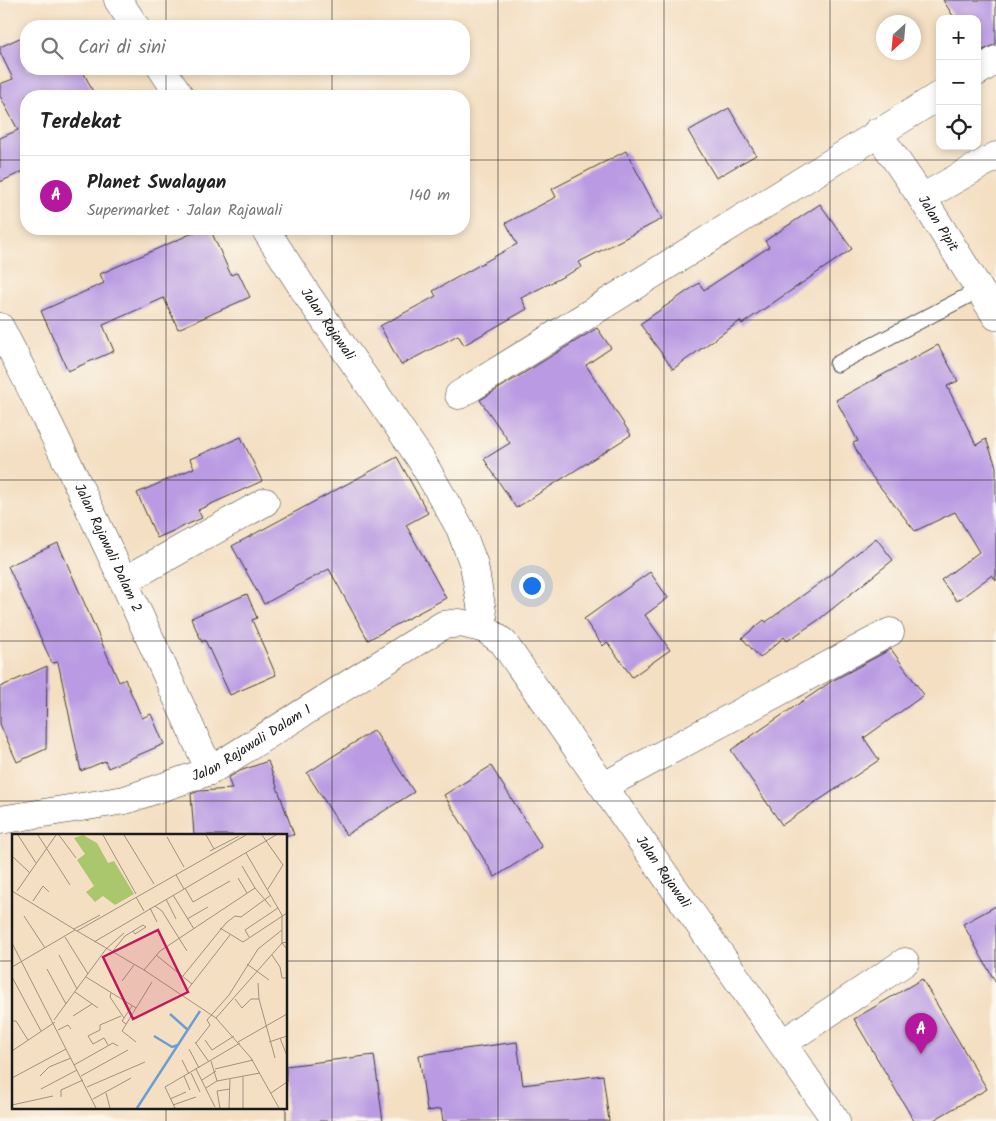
<!DOCTYPE html>
<html lang="id">
<head>
<meta charset="utf-8">
<style>
  :root { --surface:#fff; --page:#f6f6f6; --text:#222; --muted:#767676; --line:#e0e0e0; --accent:#b5179e }
  body { margin:0; font-family:Kalam,sans-serif; background:var(--page); color:var(--text) }
  .controls { position:absolute; right:15px; top:15px; display:grid; overflow:hidden; border-radius:10px; box-shadow:0 2px 8px #0003 }
  .controls button { width:45px; height:45px; display:grid; place-items:center; padding:0; border:0; border-bottom:1px solid var(--line); background:var(--surface); color:var(--text); font:25px sans-serif }
  .compass { position:absolute; left:876px; top:15px; width:45px; height:45px; border-radius:50%; background:var(--surface); box-shadow:0 2px 8px #0003; rotate:206deg }
  .you { position:absolute; left:531px; top:585px; width:18px; height:18px; margin:-12px; border:4px solid #fff; border-radius:50%; background:#1a73e8; box-shadow:0 0 0 8px #1a73e833 }
  .badge { display:grid; place-items:center; width:32px; height:32px; border-radius:50%; background:var(--accent); color:#fff; font-size:16px; font-weight:700 }
  .pin { position:absolute; translate:-50% -41px; filter:drop-shadow(0 1px 2px #0008) }
  .pin::after { content:''; position:absolute; top:26px; width:18px; height:15px; background:inherit; clip-path:polygon(0 0,100% 0,50% 100%) }
  .list { margin:0; padding:0; list-style:none }
  h2 { display:flex; justify-content:space-between; align-items:center; height:65px; margin:0; padding:0 20px; font-size:21px }
  h2 small { font-size:16px; font-weight:400; color:var(--muted) }
  .list li { display:grid; grid-template-columns:32px 1fr auto; gap:15px; align-items:center; box-sizing:border-box; height:80px; padding:0 20px; border-top:1px solid var(--line) }
  .list b { display:block; font-size:19px; white-space:nowrap }
  .list p { margin:0; font-size:16px; white-space:nowrap; color:var(--muted) }
  .list em { font-size:16px; font-style:normal; color:var(--muted) }
  .icon { flex:none; width:28px; height:28px; fill:none; stroke:currentColor; stroke-width:2; stroke-linecap:round; stroke-linejoin:round }
  .map { position:relative; flex:none; width:996px; height:1121px; overflow:hidden }
  .search { position:absolute; background:var(--surface); box-shadow:0 2px 8px #0003; left:20px; top:20px; width:450px; height:55px; display:flex; align-items:center; gap:12px; box-sizing:border-box; padding:0 18px; border-radius:20px; color:var(--muted); font-size:19px }
  .panel { position:absolute; background:var(--surface); box-shadow:0 2px 8px #0003; left:20px; top:90px; width:450px; height:145px; border-radius:20px }
  .map>svg:first-child { display:block }
  .building { fill:#ba9be3 }
  .lines { fill:none; stroke-linecap:round; stroke-linejoin:round }
  .service-casing { stroke:#3c3935; stroke-width:17 }
  .minor-casing { stroke:#3c3935; stroke-width:29 }
  .tertiary-casing { stroke:#3c3935; stroke-width:29 }
  .service { stroke:#fff; stroke-width:15 }
  .minor { stroke:#fff; stroke-width:28 }
  .tertiary { stroke:#fff; stroke-width:28 }
  .grid { fill:none; stroke:#1c1c1c; stroke-width:1; stroke-opacity:0.55 }
  .labels { text-anchor:middle; dominant-baseline:central; stroke-width:4; stroke-linejoin:round; paint-order:stroke }
  .street-label { font-size:14px; fill:#1c1c1c; stroke:#fbf7ec }
  .inset-river { fill:none; stroke:#6a9ed6; stroke-width:2.5 }
  .inset-road { fill:none; stroke:#9e9180; stroke-width:1 }
  .view { fill:#c2185b; fill-opacity:0.15; stroke:#c2185b; stroke-width:2.5 }
  .inset-edge { fill:none; stroke:#1c1c1c; stroke-width:2.5 }
</style>
</head>
<body>
<div class="map">
<svg width="996" height="1121" viewBox="0 0 996 1121">
  <rect width="100%" height="100%" fill="#fbf7ec"/>
  <filter id="ink" filterUnits="userSpaceOnUse"><feTurbulence type="fractalNoise" baseFrequency=".02" numOctaves="2"/><feDisplacementMap in="SourceGraphic" scale="10" xChannelSelector="R" yChannelSelector="G"/><feConvolveMatrix kernelMatrix="1 2 1 2 8 2 1 2 1" color-interpolation-filters="sRGB"/></filter>
  <filter id="wash" filterUnits="userSpaceOnUse"><feTurbulence type="fractalNoise" baseFrequency=".0096" numOctaves="4" result="noise"/><feDisplacementMap in="SourceGraphic" scale="20" xChannelSelector="R" yChannelSelector="G"/><feGaussianBlur stdDeviation="1.12" result="paint"/><feColorMatrix in="noise" values="0 0 0 0 0 0 0 0 0 0 0 0 0 0 0 0 0 1.4 0 .05"/><feComposite in="paint" operator="in"/></filter>
  <g filter="url(#wash)">
    <rect width="100%" height="100%" fill="#f4dfc3"/>
    <g id="blocks">
      <path class="building" d="M943 0H996V44L977 53V19H955Z
        M26 35V69H82L95 96H26V170L0 182V138L18 130 0 96V84L13 79 0 52V47Z
        M729 108 756 155 716 178 688 131Z
        M626 151 662 219 579 262 582 267 521 298 527 309 464 345 458 335 401 365 380 326 436 296 433 291 517 244 506 223 556 197 552 189Z
        M820 204 852 249 742 324 740 321 673 369 640 324 699 283 704 290 769 247 765 241Z
        M202 229H210L231 275 238 272 250 297 178 329 164 298 103 325 114 351 68 371 41 311 104 283 100 274Z
        M597 328 611 348 586 365 631 435 516 508 484 459 510 443 480 400Z
        M938 345 958 381 947 386 976 445 986 439 996 466V581L992 575 957 601 941 580 979 552 955 512 915 531 866 469 853 443 858 441 836 400Z
        M241 437 262 481 198 510 202 518 157 538 137 493 194 468 190 459Z
        M397 457 428 513 406 525 446 598 368 640 329 569 264 604 232 546Z
        M876 538 893 560 817 621 787 641 784 637 760 658 742 638 764 620 766 622 824 580Z
        M58 543 119 682 125 679 142 718 151 714 164 744 108 768 105 761 81 771 58 662 52 663 8 566Z
        M650 572 668 598 645 615 670 650 632 677 607 642 603 646 584 619Z
        M247 594 257 618 252 620 276 675 230 695 205 640 202 642 191 618Z
        M891 649 924 695 864 738 879 760 782 825 731 750 832 681Z
        M47 666 46 749 17 762 0 724V687Z
        M374 730 414 792 346 835 307 773Z
        M268 761 294 835H194L191 794 199 791 232 789 228 778 240 771Z
        M491 766 542 847 495 877 444 795Z
        M996 906V983L963 924Z
        M922 979 987 1089 932 1121H914L854 1019Z
        M517 1042 523 1085 603 1075 609 1121H443L441 1109 427 1111 419 1055Z
        M374 1055 383 1121H286V1066Z"/>
    </g>
  </g>
  <g filter="url(#ink)">
    <use href="#blocks" fill-opacity="0" stroke="#3c3935" stroke-width="1"/>
    <g class="lines">
      <defs>
        <path id="service" d="M837 364 979 290"/>
        <g id="minor">
          <path d="M977 72 996 60"/>
          <path id="s1" d="M877 132 922 198 996 316"/>
          <path d="M922 198 996 156"/>
          <path id="s2" d="M0 327C75 473 143 622 210 771"/>
          <path d="M459 395 940 95"/>
          <path d="M124 581 265 502"/>
          <path d="M604 786 890 632"/>
          <path id="s3" d="M0 820 125 800 210 771 443 625 460 623 485 629"/>
          <path d="M783 1043 905 962"/>
        </g>
        <g id="tertiary">
          <path d="M118 0 135 26"/>
          <path d="M162 69 180 96"/>
          <path id="s4" d="M265 229 308 296 420 458 460 528 474 565 485 629 503 642 836 1121"/>
        </g>
      </defs>
      <use href="#service" class="service-casing"/>
      <use href="#minor" class="minor-casing"/>
      <use href="#tertiary" class="tertiary-casing"/>
      <use href="#service" class="service"/>
      <use href="#minor" class="minor"/>
      <use href="#tertiary" class="tertiary"/>
    </g>
  </g>
  <path class="grid" d="M166 0V26M332 0V26M498 0V1121M664 0V1121M830 0V1121M166 69V96M332 69V96M0 160H26M464 160H996M166 229V835M332 229V1121M0 320H996M0 480H996M0 641H996M0 801H996M0 961H14M286 961H996M166 1107V1121"/>
  <g class="labels">
    <g class="street-label">
      <text stroke="none"><textPath href="#s1" startOffset="110">Jalan Pipit</textPath></text>
      <text stroke="none"><textPath href="#s4" startOffset="114">Jalan Rajawali</textPath></text>
      <text stroke="none"><textPath href="#s2" startOffset="246">Jalan Rajawali Dalam 2</textPath></text>
      <text stroke="none"><textPath href="#s3" startOffset="266">Jalan Rajawali Dalam 1</textPath></text>
      <text stroke="none"><textPath href="#s4" startOffset="764">Jalan Rajawali</textPath></text>
    </g>
  </g>
  <g transform="translate(12 834)">
    <rect width="275" height="275" fill="#f4dfc3"/>
    <path d="M71 1 85 9 96 29 102 27 122 60 103 71 91 62 83 68 74 58 82 52 65 26 73 20 62 4Z" fill="#abc76d"/>
    <path class="inset-river" d="M158 180 176 196M142 202 160 213 166 211M125 274 188 177"/>
    <path class="inset-road" d="M6 1 24 29M26 1 58 51M47 1 64 24M91 1 124 60M112 1 142 50M194 1 202 15M250 1 271 31M155 3 172 33M198 17 227 2M234 19 270 81V109L275 108M0 22 18 39M164 41 172 55M226 44 235 59M173 54 181 68 218 47M243 54 259 73M256 55 271 31M0 57 65 97 234 1M5 57 44 1M161 61 182 95M124 63 132 77M154 65 164 85M21 67 31 52 37 58M143 72 150 77 175 117M138 74 145 88M12 82 33 114M175 85 196 73M208 94 231 108 275 79M62 95 88 81M65 97 132 136 204 184 239 224 267 274M53 103 76 140M237 103 233 96 266 74M82 108 264 1M0 109 84 274M100 118 113 102 126 94 131 91 134 93 123 100 121 97M47 121 65 155M144 121 180 150M260 121 268 133 270 144H275M235 130 257 146M0 133 63 96M35 135 54 170M132 136 148 117 243 54 230 32M171 142 214 89 223 82 229 83 259 61M0 143 29 197M74 143 124 174M110 147 122 131M246 149 247 165M176 155 218 101M63 158 86 174M99 159 98 163 112 184M223 165 230 174 239 165H247L263 224M61 182 80 170M204 184 270 109 275 115M42 186 94 115 112 99M0 187H4L16 206M114 190 110 187 120 172M46 196 56 191 59 195M268 204 275 222M193 206 200 216 222 202M124 208 110 197 140 148M183 208 197 228M226 208 275 180M257 208 275 202M184 209 198 191 195 186 217 161 246 115 270 96M96 211 92 204 81 210 76 202 88 196V191L109 182M177 215 187 234M0 217 43 188M170 226 177 240M199 227 205 247M62 231 101 209 106 212M184 235 203 273M203 235 241 226M179 239 188 258M28 242 37 233 59 224M69 242 116 216M172 242 178 256M0 244 54 215M190 246 204 237M75 253 133 228M194 254 205 247 248 239M29 255 65 236M94 259 98 274M259 259 275 248M49 263V256L71 246M81 265 119 244M158 265 174 258M0 271 41 262M161 271 184 263M163 274 153 253 228 209M208 274 205 257 218 255M217 274 218 245M231 274V243"/>
    <path class="view" d="M146 96 176 158 121 185 91 123Z"/>
    <rect width="275" height="275" class="inset-edge"/>
  </g>
</svg>
<div class="controls">
<button>+</button>
<button>−</button>
<button><svg class="icon" aria-label="locate" viewBox="0 0 24 24"><circle cx="12" cy="12" r="6"/><path d="M12 2v4M12 18v4M2 12h4M18 12h4"/></svg></button>
</div>
<svg class="compass" viewBox="-18 -18 36 36"><path d="M0-13l5 13h-10z" fill="#e53935"/><path d="M0 13l5-13h-10z" fill="#767676"/></svg>
<div class="you"></div>
<div class="pin badge" style="left:921px;top:1054px">A</div>
<div class="search"><svg class="icon" aria-label="search" viewBox="0 0 24 24"><circle cx="10" cy="10" r="6"/><path d="M15 15l6 6"/></svg>Cari di sini</div>
<section class="panel">
<h2>Terdekat<small></small></h2>
<ul class="list">
<li><span class="badge">A</span><div><b>Planet Swalayan</b><p>Supermarket · Jalan Rajawali</p></div><em>140 m</em></li>
</ul>
</section>
</div>
</body>
</html>
